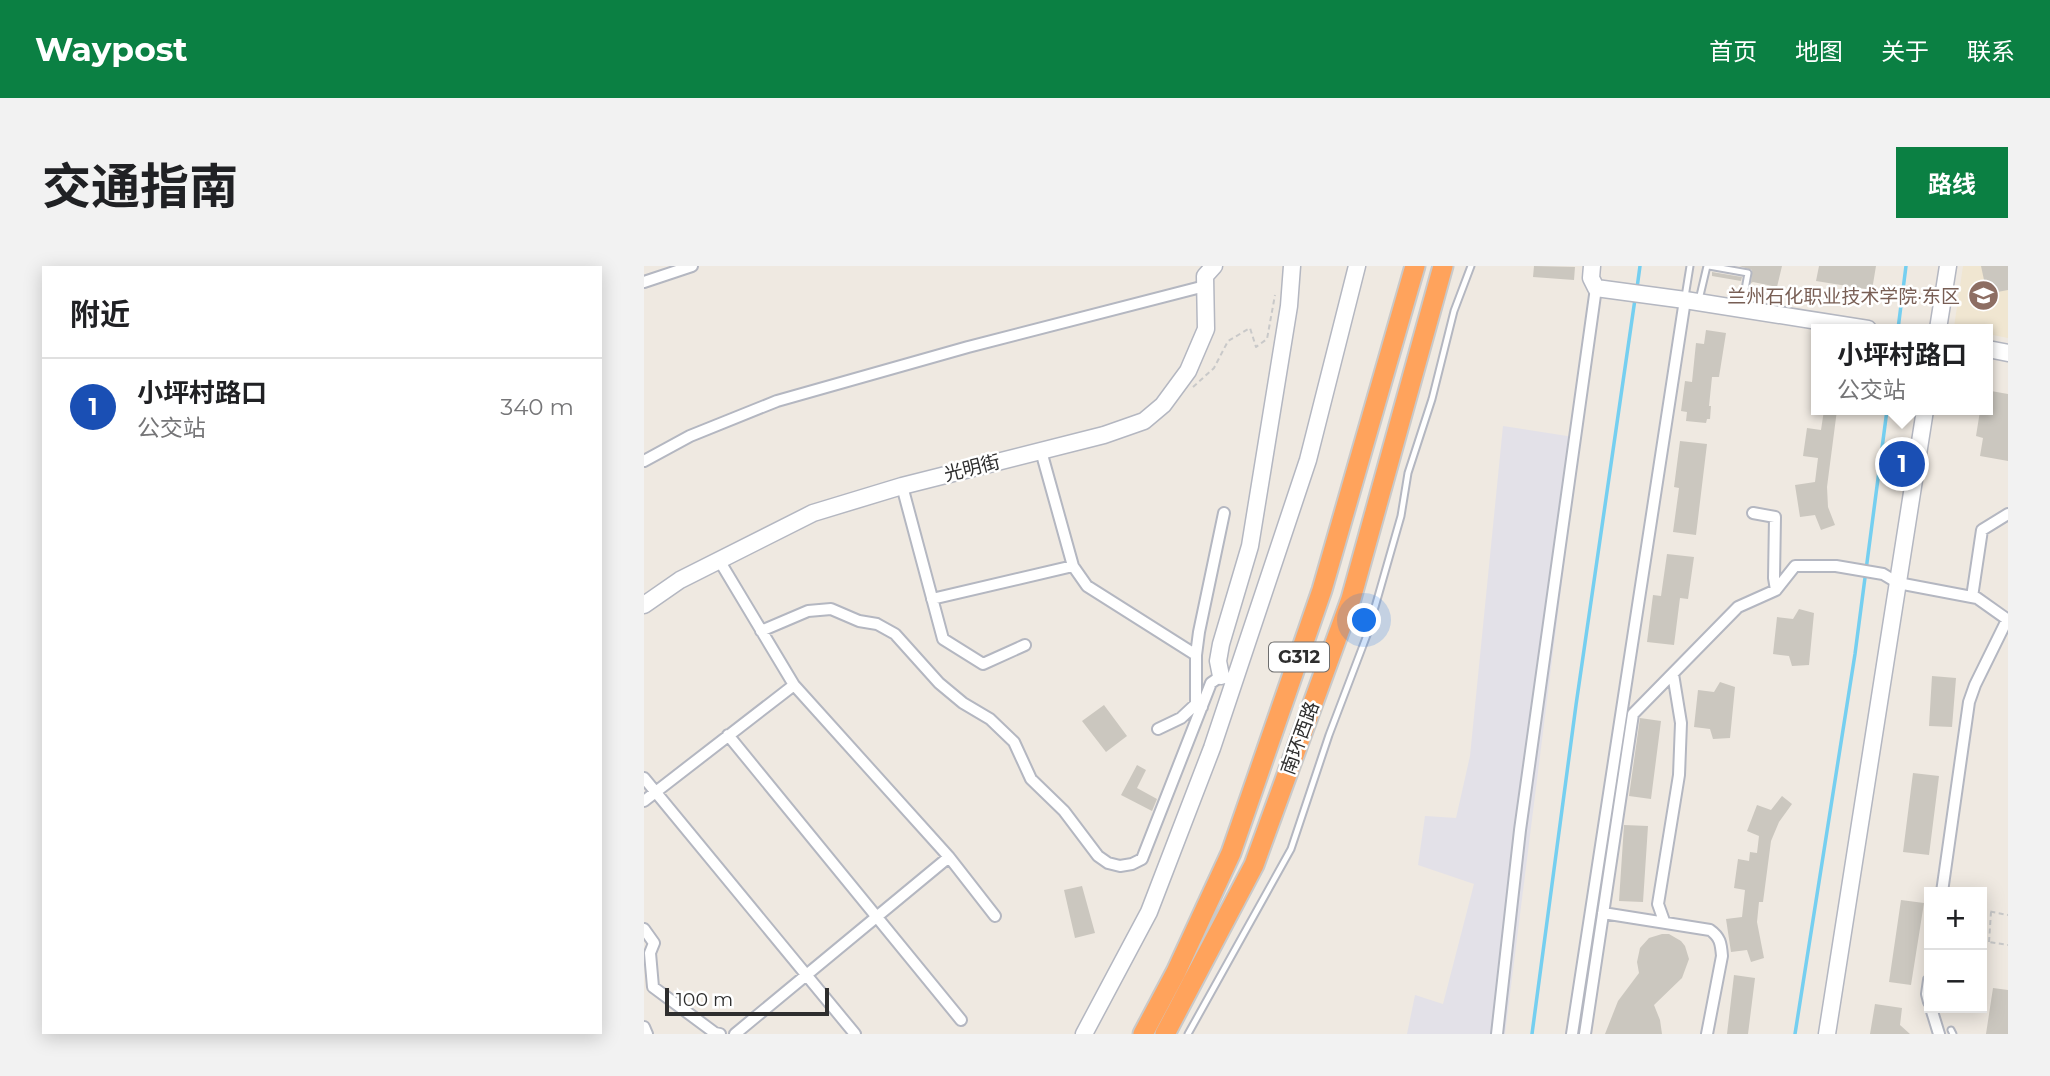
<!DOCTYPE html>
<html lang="zh">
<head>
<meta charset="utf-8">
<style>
  :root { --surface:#fff; --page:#f2f2f2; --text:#202124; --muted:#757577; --line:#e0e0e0; --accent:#0b8043 }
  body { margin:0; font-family:Montserrat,"Noto Sans SC",sans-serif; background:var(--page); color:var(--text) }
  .controls { position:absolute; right:21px; bottom:21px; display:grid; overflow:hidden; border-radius:0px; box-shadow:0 4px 18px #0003 }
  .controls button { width:63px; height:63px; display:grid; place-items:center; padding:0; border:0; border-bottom:2px solid var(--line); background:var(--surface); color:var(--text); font:35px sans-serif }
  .scale { position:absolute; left:21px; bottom:18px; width:164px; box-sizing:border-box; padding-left:7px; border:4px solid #2e2e2e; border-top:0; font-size:19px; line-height:24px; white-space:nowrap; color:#2e2e2e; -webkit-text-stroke:5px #fff; paint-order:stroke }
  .you { position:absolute; left:721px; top:355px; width:24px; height:24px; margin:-18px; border:5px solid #fff; border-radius:50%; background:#1a73e8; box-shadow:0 0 0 10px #1a73e833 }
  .badge { display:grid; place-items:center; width:46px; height:46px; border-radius:50%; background:var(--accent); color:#fff; font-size:23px; font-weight:700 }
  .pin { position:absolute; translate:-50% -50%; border:4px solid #fff; box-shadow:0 2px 7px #0006 }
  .popup { position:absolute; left:1167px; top:58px; width:182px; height:91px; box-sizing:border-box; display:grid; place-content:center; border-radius:0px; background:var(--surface); filter:drop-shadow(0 2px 5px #0005); font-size:23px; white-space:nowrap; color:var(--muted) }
  .popup b { font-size:26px; color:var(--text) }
  .popup::after { content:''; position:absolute; left:50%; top:100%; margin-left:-14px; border:14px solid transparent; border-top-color:var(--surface) }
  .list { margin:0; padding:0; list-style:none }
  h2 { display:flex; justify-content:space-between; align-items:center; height:91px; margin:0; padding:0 28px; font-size:30px }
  h2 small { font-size:23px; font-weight:400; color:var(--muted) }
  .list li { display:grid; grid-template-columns:46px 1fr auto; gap:21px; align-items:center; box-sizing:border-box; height:98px; padding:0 28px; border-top:2px solid var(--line) }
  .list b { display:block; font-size:26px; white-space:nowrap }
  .list p { margin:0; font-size:23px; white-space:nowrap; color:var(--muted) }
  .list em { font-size:23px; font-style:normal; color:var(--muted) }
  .map { position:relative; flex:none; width:1364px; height:768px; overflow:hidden; border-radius:0px }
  header { display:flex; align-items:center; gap:42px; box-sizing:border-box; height:98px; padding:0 35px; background:var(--accent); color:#fff }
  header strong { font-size:33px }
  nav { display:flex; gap:38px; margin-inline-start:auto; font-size:24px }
  .intro { display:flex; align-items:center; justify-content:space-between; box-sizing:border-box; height:168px; padding:0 42px }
  h1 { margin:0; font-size:49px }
  .button { padding:18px 32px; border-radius:0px; background:var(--accent); color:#fff; font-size:24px; font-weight:700 }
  main { display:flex; gap:42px; padding:0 42px }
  aside { flex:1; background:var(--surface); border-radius:0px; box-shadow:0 4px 18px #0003 }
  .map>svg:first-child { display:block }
  .industrial { fill:#e3e1e8 }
  .education { fill:#f0e6d1 }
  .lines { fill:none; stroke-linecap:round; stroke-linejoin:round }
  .stream { stroke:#75cff0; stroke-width:3.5 }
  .building { fill:#cbc7bf }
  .lane-casing { stroke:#b4b7c1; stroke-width:9 }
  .street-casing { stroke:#b4b7c1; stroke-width:14 }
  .secondary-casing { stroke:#b4b7c1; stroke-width:19 }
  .highway-casing { stroke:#c9c9c9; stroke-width:23 }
  .path { stroke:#c9c9c9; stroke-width:2; stroke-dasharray:5 3.5; stroke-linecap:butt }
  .lane { stroke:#fff; stroke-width:5 }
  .street { stroke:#fff; stroke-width:10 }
  .secondary { stroke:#fff; stroke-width:16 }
  .highway { stroke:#ffa35c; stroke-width:19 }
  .labels { text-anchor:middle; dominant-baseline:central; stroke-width:5; stroke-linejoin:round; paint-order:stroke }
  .shield { fill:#fff; stroke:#6d6d6d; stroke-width:2 }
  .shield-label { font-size:18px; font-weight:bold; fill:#2e2e2e }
  .education-label { font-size:19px; fill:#785e54; stroke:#fff; text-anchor:end }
  .street-label { font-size:19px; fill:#2e2e2e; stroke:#fff }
</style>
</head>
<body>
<header>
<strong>Waypost</strong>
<nav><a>首页</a><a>地图</a><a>关于</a><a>联系</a></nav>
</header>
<div class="intro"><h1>交通指南</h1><a class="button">路线</a></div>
<main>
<aside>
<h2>附近<small></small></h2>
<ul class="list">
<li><span class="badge" style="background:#1a4fb4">1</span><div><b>小坪村路口</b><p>公交站</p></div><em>340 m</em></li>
</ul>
</aside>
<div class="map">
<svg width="1364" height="768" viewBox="0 0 1364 768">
  <rect width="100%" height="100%" fill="#efe9e1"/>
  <path class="industrial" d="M859 160 936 172 861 768H763L771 729 799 738 830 618 774 599 781 550 812 552 826 490Z"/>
  <path class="education" d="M1319 0H1364V72L1344 68V63L1310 61Z"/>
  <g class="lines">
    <path class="stream" d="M993 22 996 0
      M1254 63 1262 0
      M888 768 932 439 991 33
      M1151 768 1211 388 1243 144"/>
  </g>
  <path class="building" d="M890 0 931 1 930 14 889 11Z
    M1095 0H1138L1133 21 1109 16 1107 17 1108 4Z
    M1175 0H1232L1228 24 1172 15Z
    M1337 0H1364V24L1343 28Z
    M1068 6 1098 11 1097 15 1068 10Z
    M1062 64 1082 67 1075 111H1068L1065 140H1067L1066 153H1063L1062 157 1042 155 1043 146 1037 145 1041 115 1048 116 1052 77 1060 78Z
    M1347 125 1364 128V195L1336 190 1339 172 1332 170 1336 145 1343 147Z
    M1180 144H1193L1183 221 1184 241 1191 259 1177 264 1171 249 1156 251 1151 219 1171 216 1174 192 1159 190 1163 162 1177 164Z
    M1036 175 1063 178 1052 269 1029 266 1035 222 1030 221Z
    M1023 288 1050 291 1044 333 1036 332 1030 379 1003 376 1009 329 1017 330Z
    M1155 343 1170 347 1165 399 1148 400 1145 390 1129 388 1133 351 1149 353Z
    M1288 410 1312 412 1308 461 1285 460Z
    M1076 416 1091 421 1086 472 1069 473 1066 463 1050 461 1054 424 1070 426Z
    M460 439 483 470 462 486 438 455Z
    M996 452 1017 455 1007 533 985 530Z
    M493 499 502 504 493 522 513 533 508 545 477 529Z
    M1269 507 1295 510 1285 589 1259 586Z
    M1138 530 1148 538 1135 556 1127 575 1119 636H1115L1113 656 1120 692 1107 696 1103 684 1087 686 1082 653 1098 651 1101 624 1090 622 1094 593 1105 595 1106 586 1113 587 1115 570 1103 565 1113 539 1127 544Z
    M980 559 1004 560 999 636 975 635Z
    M438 620 451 667 431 672 420 624Z
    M1257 634 1280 637 1267 719 1245 716Z
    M1018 668H1025L1037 675 1041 680 1045 693 1038 712 1010 739 1016 754 1018 768H961L974 735 995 707 993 696 996 682 1005 672Z
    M1090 709 1111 712 1104 768H1083Z
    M1349 722 1364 724V768H1342Z
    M1231 738 1258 742 1256 759 1266 768H1226Z"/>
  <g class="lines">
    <defs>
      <path id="lane" d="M1065 0 1104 7 1098 40
        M1041 31 1046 0
        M1055 34 1063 0
        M1307 764 1309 768
        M544 768 647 583 685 469 723 369 757 250 764 207 788 133 810 45 827 0"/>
      <path id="street" d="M0 16 48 0
        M397 185 429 300 443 320 552 389
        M0 195 46 170 133 135 324 81 561 20
        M258 220 299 373 339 398 381 379
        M1109 247 1131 251 1130 312 1132 324
        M1328 331 1338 264 1364 248
        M288 333 429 300
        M117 365 164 345 187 343 215 355 233 358 251 368 295 417 319 437 346 453 370 476 387 513 420 545 454 590 464 597 476 600 488 598 498 593 567 417 577 410 581 412
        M150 419 305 591 351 650
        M558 441 552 438V389L555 366 580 247
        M514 463 537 452 552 438
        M84 469 317 754
        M0 512 211 768
        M0 535 150 419 75 294
        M1298 626 1325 436 1331 419 1363 354
        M959 647 1066 664C1076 671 1077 677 1078 690L1063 768
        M1020 655 1014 638 1035 509 1037 457 1029 408
        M0 663 10 677 6 687 9 721 71 767 76 768
        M1285 714 1283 728 1285 736
        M1287 742 1295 768
        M0 761 3 768
        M91 768 305 591
        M853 768 876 564 952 22
        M928 768 1041 34
        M941 768 989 448 1094 341 1132 324 1151 300H1192L1239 308 1254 317 1333 332 1364 354"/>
      <path id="secondary" d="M948 0 947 12 952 22 1041 34 1224 63
        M1294 63 1304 0
        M1344 83 1364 87
        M0 339 36 314 169 247 258 220 460 169 500 155 519 139 544 105 562 63 561 10 570 0
        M577 410 574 395 577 378 606 280 645 40 648 0
        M440 768 505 646 568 482 664 194 713 0
        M1183 768 1281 144"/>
      <path id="highway" d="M499 768 532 706 587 587 678 324 771 0
        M521 768 610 599 707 333 799 0"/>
    </defs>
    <use href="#lane" class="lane-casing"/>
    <use href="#street" class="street-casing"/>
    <use href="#secondary" class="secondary-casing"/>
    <use href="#highway" class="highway-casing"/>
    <path class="path" d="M549 121 570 102 584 75 606 62 612 81 623 73 631 29
      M1338 644 1364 649
      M1338 675 1364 679
      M1345 676 1347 646"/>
    <use href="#lane" class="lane"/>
    <use href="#street" class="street"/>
    <use href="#secondary" class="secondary"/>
    <use href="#highway" class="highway"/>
  </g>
  <defs>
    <symbol id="university-disc" viewBox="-11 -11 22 22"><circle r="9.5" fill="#8d6e63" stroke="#fff"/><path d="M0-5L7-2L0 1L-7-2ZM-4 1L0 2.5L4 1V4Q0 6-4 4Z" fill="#fff"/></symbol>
  </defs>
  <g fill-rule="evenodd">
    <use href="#university-disc" x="1322" y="12" width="35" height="35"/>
  </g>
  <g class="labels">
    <rect class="shield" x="625" y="376.5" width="60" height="29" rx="5"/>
    <g class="shield-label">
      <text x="655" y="391">G312</text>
    </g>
    <g class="education-label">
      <text x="1316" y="30">兰州石化职业技术学院·东区</text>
    </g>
    <g class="street-label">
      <text transform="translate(328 202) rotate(-14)">光明街</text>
      <text transform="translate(656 472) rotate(-70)">南环西路</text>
    </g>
  </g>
</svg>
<div class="controls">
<button>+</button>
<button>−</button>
</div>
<div class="scale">100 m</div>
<div class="you"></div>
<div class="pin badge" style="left:1258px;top:198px;background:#1a4fb4">1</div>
<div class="popup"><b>小坪村路口</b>公交站</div>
</div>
</main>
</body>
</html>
